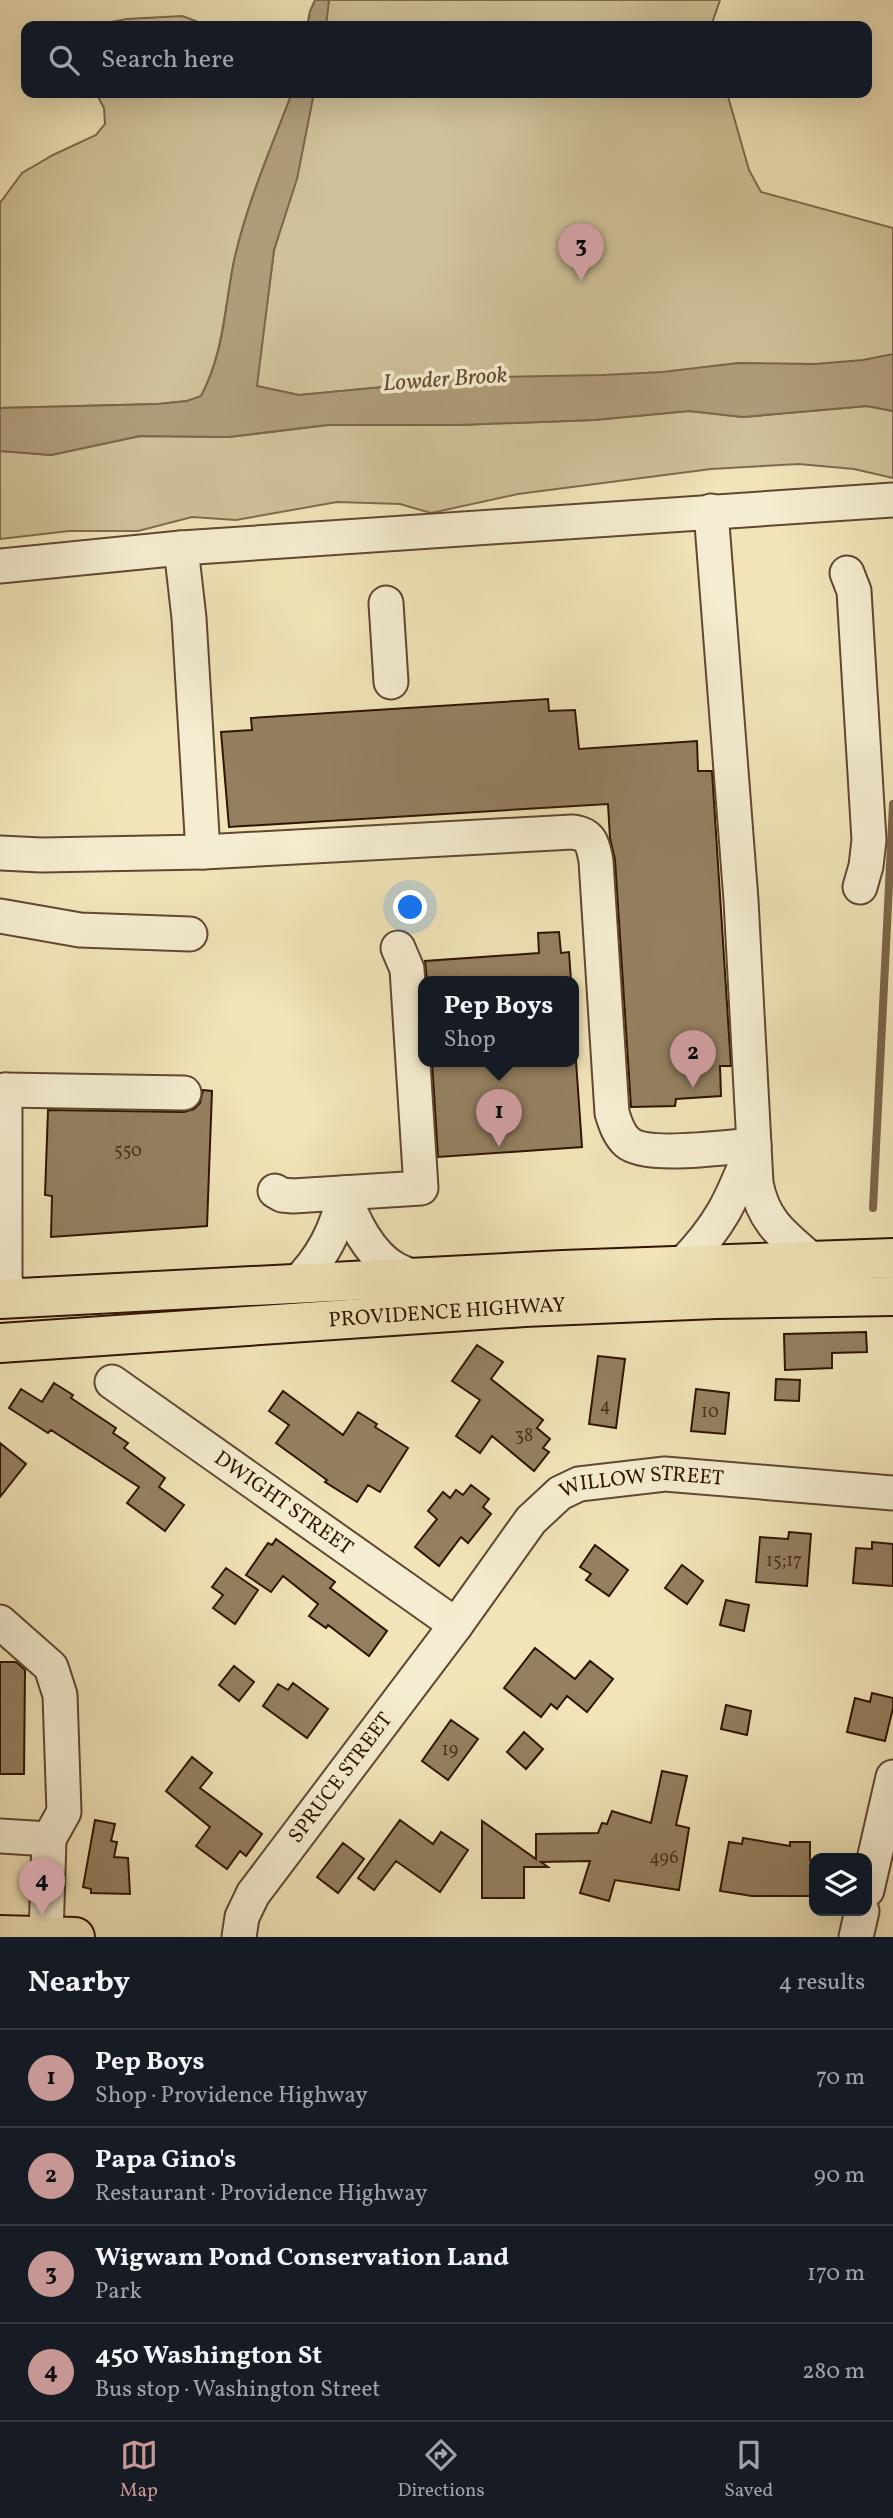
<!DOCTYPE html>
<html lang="en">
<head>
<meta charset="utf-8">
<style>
  :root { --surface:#171b24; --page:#242831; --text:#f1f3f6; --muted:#9ea1a6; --line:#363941; --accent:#c59692 }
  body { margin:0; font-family:Vollkorn,serif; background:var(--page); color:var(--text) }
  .controls { position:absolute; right:21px; bottom:21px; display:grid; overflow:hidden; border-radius:14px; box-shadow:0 7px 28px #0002 }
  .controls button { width:63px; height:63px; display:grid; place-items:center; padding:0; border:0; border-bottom:2px solid var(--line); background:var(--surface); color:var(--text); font:35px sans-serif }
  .you { position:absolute; left:411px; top:908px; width:24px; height:24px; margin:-18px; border:5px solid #fff; border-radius:50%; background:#1a73e8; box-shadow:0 0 0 10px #1a73e833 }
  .badge { display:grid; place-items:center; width:46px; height:46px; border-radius:50%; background:var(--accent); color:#111; font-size:23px; font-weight:700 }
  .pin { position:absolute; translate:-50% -58px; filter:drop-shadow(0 2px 4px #0008) }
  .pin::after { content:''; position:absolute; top:37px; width:24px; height:21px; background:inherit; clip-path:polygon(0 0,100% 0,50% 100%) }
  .popup { position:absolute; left:418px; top:976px; width:161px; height:91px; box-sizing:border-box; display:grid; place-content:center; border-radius:14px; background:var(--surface); filter:drop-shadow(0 2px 5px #0005); font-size:23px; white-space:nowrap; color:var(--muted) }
  .popup b { font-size:26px; color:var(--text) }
  .popup::after { content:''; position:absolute; left:50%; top:100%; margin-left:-14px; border:14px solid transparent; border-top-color:var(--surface) }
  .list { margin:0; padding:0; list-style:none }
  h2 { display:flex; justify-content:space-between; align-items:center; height:91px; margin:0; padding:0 28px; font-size:30px }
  h2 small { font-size:23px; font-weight:400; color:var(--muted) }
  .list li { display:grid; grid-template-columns:46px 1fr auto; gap:21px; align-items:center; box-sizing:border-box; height:98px; padding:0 28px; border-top:2px solid var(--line) }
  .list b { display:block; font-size:26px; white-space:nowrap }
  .list p { margin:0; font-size:23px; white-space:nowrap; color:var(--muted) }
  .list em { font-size:23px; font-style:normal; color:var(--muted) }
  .icon { flex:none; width:38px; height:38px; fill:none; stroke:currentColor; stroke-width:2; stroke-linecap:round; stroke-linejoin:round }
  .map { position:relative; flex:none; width:893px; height:1937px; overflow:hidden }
  .search { position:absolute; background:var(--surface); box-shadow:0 7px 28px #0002; left:21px; right:21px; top:21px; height:77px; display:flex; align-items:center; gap:18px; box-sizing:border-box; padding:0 24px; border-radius:14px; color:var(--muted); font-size:26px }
  .sheet { height:483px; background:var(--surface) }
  nav { display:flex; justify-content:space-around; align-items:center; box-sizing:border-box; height:98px; border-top:2px solid var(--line); background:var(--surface); font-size:19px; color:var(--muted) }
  nav a { display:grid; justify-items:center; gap:4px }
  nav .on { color:var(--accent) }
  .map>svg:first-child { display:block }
  .green { fill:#cfc199; stroke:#806a4e; stroke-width:2 }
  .water { fill:#af9d7a; stroke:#7c664a; stroke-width:2 }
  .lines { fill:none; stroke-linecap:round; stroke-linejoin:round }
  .stream { stroke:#7c664a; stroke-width:8 }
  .building { fill:#948061; stroke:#301402; stroke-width:2 }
  .minor-casing { stroke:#604830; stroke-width:37 }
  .major-casing { stroke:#301402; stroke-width:42 }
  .highway-casing { stroke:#301402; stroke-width:42 }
  .minor { stroke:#f5edd1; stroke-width:33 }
  .major { stroke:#f0e4b8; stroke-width:38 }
  .highway { stroke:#f0e4b8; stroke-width:38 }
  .labels { text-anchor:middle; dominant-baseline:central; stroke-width:7; stroke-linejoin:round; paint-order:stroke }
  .number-label { font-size:18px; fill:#492f1a }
  .street-label { font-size:21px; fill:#301402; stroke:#f5edd1 }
  .water-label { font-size:23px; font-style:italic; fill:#634b32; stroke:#f5edd1 }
</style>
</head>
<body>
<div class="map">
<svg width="893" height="1937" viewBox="0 0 893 1937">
  <rect width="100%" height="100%" fill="#f0e4b8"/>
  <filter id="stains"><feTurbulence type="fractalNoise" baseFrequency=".00286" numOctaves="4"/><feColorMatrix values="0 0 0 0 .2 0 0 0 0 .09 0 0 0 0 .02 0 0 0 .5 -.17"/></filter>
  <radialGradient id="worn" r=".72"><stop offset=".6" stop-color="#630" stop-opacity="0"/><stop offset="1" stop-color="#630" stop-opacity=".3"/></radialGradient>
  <path class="green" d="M329 0H720L711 26H325Z
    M182 16 209 26H89L127 19Z
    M96 93H292C271 148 247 203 234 261 224 310 224 351 201 397L187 401 158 404 0 408V203L22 173 53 155 96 135 105 124 104 108Z
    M310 93H727L749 170 761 192 893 228V393L418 384 299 395 256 386 274 250 281 227Z
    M867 406 893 411V478L854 469 799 464 711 469 518 494 431 513 400 504 337 502 236 520 192 517 138 531H69L0 539V451L51 455 140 436 228 437 328 425H458L594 420 689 411 743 417Z"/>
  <path class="water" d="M315 0H329L326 26H307L310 11Z
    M292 93H314L297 179 274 250 257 386 299 395 487 377 603 375 662 372 738 363 815 364 863 360 893 354V411L867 406 743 417 689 411 594 420 458 425H328L228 437 140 436 51 455 0 451V408L158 404 187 401 201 396C225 351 224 310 234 261 247 203 271 148 292 93Z"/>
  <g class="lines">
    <path class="stream" d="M873 1208 893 804"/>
  </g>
  <path class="building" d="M548 699 549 711 575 710 579 749 697 741 698 771H712L731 1066H720L721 1096 676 1099 675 1106 631 1107 615 860 610 838 608 804 229 827 221 732 252 730 251 718Z
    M559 932 561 953 569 952 571 981H427L425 961 539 953 538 933Z
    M432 1061H576L582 1147 438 1157Z
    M203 1090 212 1091 207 1226 51 1237 52 1196 45 1195 48 1110 184 1112 194 1109 200 1103Z
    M866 1332 867 1352 832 1353V1368L785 1370 784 1334Z
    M477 1345 503 1362 491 1379 543 1420 537 1428 550 1439 543 1448 549 1452 534 1471 492 1436 480 1453 456 1436 480 1400 452 1381Z
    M598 1356 625 1359 616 1428 589 1424Z
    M776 1379 800 1380 799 1401 775 1400Z
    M54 1383 73 1395 71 1398 116 1428 113 1433 128 1443 124 1448 165 1478 159 1487 184 1505 165 1531 127 1503 139 1487 51 1430 48 1433 9 1408 21 1389 42 1402Z
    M696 1389 729 1393 725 1434 691 1431Z
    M283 1391 343 1435 358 1412 377 1424 375 1427 408 1448 380 1492 368 1485 357 1502 325 1482 327 1480 276 1443 289 1425 269 1411Z
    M0 1443 26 1464 0 1497Z
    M471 1485 489 1499 483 1507 491 1514 468 1543 461 1537 439 1566 415 1547 437 1519 428 1511 443 1492 450 1498 456 1490 463 1495Z
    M789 1532 811 1534 807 1586 756 1582 760 1537 788 1539Z
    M276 1539 335 1582 330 1588 387 1631 369 1656 328 1625 326 1628 309 1616 318 1604 283 1576 271 1592 246 1575 268 1543 272 1545Z
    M872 1542 893 1544V1586L853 1583 856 1548 872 1549Z
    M595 1545 628 1570 609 1596 586 1580 591 1574 580 1567Z
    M682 1565 703 1581 687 1604 665 1588Z
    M226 1568 258 1590 235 1624 213 1608 223 1595 212 1587Z
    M726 1600 749 1605 744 1631 720 1625Z
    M535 1648 575 1679 590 1661 613 1679 587 1712 567 1696 557 1709 551 1704 541 1717 504 1688Z
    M0 1662H16L25 1670 24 1774H0Z
    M234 1666 254 1682 239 1701 219 1685Z
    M293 1683 328 1709 307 1738 263 1706 278 1684 288 1690Z
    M872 1693 893 1698V1708L885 1741 847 1732 855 1698 870 1702Z
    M726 1705 751 1711 747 1735 721 1729Z
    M451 1720 478 1739 448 1780 422 1761Z
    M524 1732 543 1749 526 1769 507 1752Z
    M192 1757 212 1773 200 1788 262 1834 246 1856 240 1851 227 1869 196 1846 210 1827 166 1791Z
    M662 1771 687 1776 676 1825 689 1828 679 1890 615 1880 609 1901 580 1893 590 1861 541 1862 548 1867H524V1898H482V1821L536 1859V1834L598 1833 602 1823 607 1824 612 1811 651 1823Z
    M95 1820 115 1824 111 1841 117 1842 114 1857 128 1858 130 1894 91 1893V1889L83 1887Z
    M400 1820 433 1844 441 1832 468 1850 440 1892 396 1861 374 1890 358 1878Z
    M743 1838 790 1846V1842H810V1860H814V1896H752L720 1891 729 1842 742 1844Z
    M343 1843 364 1859 338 1893 317 1877Z"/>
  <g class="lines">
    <defs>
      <g id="minor">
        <path d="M711 511 741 900 756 1183C763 1222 784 1236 813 1261"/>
        <path d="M181 548 189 618 203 852"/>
        <path d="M0 566 181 548 893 500"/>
        <path d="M847 573 854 591 869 840 866 866 860 887"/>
        <path d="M386 603 391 682"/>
        <path d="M0 853 42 855 203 852 572 832C591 834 593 844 596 861L612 1113C615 1123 619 1135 627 1142 646 1159 726 1147 754 1145"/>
        <path d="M0 916 80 930 190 934"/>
        <path d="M5 1090V1279L12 1299"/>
        <path d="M0 1096 5 1090 184 1093"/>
        <path d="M275 1191 282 1195 293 1196 421 1188 407 969 398 948"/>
        <path d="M344 1193C352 1220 370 1255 395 1269 402 1273 409 1275 416 1278"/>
        <path d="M682 1265C721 1225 731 1201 751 1151"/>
        <path d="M295 1285C321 1260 338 1228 344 1193"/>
        <path id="s1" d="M112 1382 456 1625"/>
        <path d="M0 1622 51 1667 60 1695 64 1812 49 1839 46 1936"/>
        <path d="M0 1836 49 1839"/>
        <path d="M867 1890 893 1777"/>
        <path id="s2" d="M239 1937 242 1917 253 1894 456 1625 531 1520 560 1493 579 1484 665 1474 893 1493"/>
        <path d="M856 1937 862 1911"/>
      </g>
      <path id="major" d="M0 1935 75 1937"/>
      <g id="highway">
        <path d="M0 1299 563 1270 893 1258"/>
        <path id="s3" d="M0 1343 524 1307 716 1299 893 1296"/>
      </g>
    </defs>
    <use href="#minor" class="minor-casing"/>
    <use href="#major" class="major-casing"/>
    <use href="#highway" class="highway-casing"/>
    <use href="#minor" class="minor"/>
    <use href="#major" class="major"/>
    <use href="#highway" class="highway"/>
  </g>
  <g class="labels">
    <g class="number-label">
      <text x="128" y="1151">550</text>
      <text x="605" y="1406">4</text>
      <text x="710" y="1412">10</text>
      <text x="524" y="1436">38</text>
      <text x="784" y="1561">15;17</text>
      <text x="450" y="1750">19</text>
      <text x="664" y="1858">496</text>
    </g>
    <g class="street-label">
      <text stroke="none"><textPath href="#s3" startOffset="448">PROVIDENCE HIGHWAY</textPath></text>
      <text stroke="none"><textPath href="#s2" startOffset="635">WILLOW STREET</textPath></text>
      <text stroke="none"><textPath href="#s1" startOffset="210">DWIGHT STREET</textPath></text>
      <text stroke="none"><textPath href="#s2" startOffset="191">SPRUCE STREET</textPath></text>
    </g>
    <g class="water-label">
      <text transform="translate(445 380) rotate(-4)">Lowder Brook</text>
    </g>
  </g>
  <rect width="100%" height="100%" filter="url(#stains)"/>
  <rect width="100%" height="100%" fill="url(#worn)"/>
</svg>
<div class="controls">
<button><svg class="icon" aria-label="layers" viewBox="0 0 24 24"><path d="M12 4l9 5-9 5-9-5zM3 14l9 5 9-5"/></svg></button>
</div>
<div class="you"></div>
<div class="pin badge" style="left:499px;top:1147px">1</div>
<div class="popup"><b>Pep Boys</b>Shop</div>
<div class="pin badge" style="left:693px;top:1088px">2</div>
<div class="pin badge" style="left:581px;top:281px">3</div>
<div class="pin badge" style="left:42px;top:1916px">4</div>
<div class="search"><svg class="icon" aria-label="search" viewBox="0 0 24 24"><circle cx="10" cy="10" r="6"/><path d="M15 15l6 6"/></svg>Search here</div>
</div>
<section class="sheet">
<h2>Nearby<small>4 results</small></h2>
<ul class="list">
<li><span class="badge">1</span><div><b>Pep Boys</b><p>Shop · Providence Highway</p></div><em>70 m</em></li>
<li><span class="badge">2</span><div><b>Papa Gino's</b><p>Restaurant · Providence Highway</p></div><em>90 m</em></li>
<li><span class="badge">3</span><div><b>Wigwam Pond Conservation Land</b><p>Park</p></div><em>170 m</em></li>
<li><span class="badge">4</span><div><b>450 Washington St</b><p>Bus stop · Washington Street</p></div><em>280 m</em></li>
</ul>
</section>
<nav>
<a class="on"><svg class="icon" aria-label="map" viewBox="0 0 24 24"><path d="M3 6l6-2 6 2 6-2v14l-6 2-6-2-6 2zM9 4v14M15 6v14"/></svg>Map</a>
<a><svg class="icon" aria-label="directions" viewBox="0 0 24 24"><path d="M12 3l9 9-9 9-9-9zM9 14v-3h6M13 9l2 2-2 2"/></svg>Directions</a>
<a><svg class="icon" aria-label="saved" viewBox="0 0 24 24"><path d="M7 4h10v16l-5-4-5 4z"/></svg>Saved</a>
</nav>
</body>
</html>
